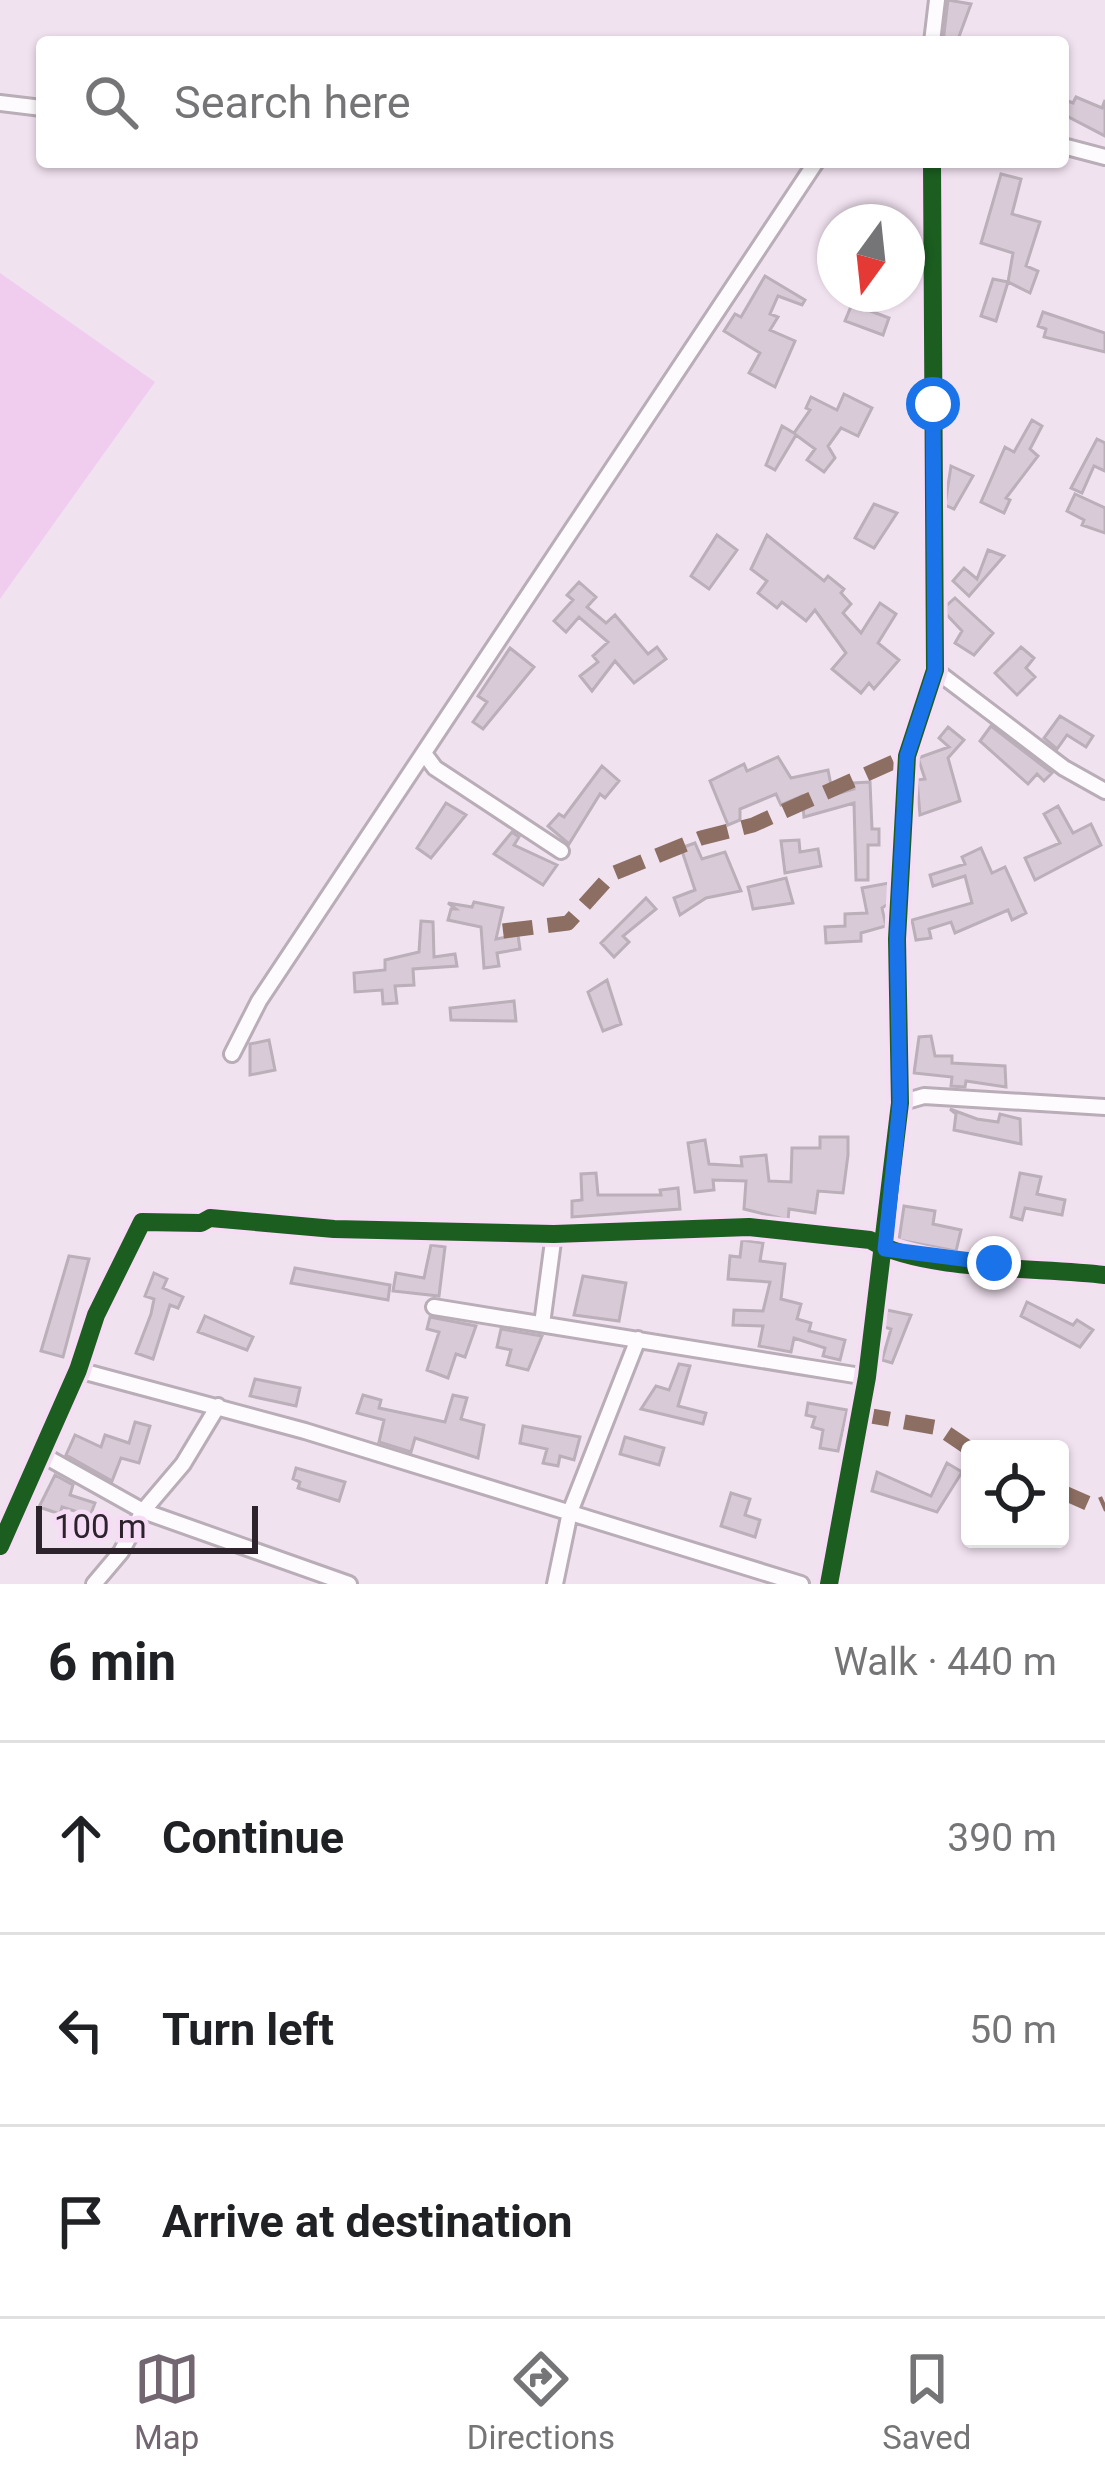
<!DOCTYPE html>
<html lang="en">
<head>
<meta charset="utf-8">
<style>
  :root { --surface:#fff; --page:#f2f2f2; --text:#202124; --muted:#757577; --line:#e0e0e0; --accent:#726671 }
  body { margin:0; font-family:Roboto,sans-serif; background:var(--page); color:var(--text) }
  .controls { position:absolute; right:36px; bottom:36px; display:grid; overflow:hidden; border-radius:12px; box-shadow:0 3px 9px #0004 }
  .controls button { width:108px; height:108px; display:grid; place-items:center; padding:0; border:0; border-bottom:3px solid var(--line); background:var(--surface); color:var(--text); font:60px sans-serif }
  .compass { position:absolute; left:817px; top:204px; width:108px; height:108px; border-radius:50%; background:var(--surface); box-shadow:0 3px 9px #0004; rotate:195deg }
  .scale { position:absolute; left:36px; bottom:30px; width:222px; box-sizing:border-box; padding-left:12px; border:6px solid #2d232d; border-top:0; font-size:33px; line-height:42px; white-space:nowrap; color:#2d232d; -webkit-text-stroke:9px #f7dcf6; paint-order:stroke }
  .stop { position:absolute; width:36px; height:36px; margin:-27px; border:9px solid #1a73e8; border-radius:50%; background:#fff }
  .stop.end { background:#1a73e8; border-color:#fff; box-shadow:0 3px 12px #0008 }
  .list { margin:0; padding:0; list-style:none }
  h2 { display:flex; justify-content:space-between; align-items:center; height:156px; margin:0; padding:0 48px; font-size:51px }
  h2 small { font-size:39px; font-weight:400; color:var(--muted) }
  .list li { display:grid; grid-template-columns:78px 1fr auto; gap:36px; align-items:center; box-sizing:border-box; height:192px; padding:0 48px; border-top:3px solid var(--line) }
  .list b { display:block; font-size:45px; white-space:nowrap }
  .list em { font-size:39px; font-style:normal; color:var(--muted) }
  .icon { flex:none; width:66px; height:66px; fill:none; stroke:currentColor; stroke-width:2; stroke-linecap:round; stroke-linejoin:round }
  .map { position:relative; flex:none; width:1105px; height:1584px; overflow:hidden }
  .search { position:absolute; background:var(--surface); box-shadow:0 3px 9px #0004; left:36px; right:36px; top:36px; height:132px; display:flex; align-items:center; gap:30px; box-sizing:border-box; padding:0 42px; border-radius:12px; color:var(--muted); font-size:45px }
  .sheet { height:732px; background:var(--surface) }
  nav { display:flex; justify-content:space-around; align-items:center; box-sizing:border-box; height:168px; border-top:3px solid var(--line); background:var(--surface); font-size:33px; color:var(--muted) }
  nav a { display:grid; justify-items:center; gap:6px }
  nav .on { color:var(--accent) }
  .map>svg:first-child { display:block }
  .green { fill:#f0cdef }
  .building { fill:#d8cbd7; stroke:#bbafba; stroke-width:3 }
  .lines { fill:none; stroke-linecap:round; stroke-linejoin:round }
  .minor-casing { stroke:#b9adb8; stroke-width:20 }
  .minor { stroke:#fdfbfd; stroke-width:14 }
  .quiet { stroke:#8d6e63; stroke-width:15; stroke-dasharray:30 15; stroke-linecap:butt }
  .cycleway-casing { stroke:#f7dcf6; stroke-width:26 }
  .cycleway { stroke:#1b5e20; stroke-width:18 }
  .route { stroke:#1a73e8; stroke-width:15 }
</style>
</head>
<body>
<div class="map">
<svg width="1105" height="1584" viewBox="0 0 1105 1584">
  <rect width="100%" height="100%" fill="#f1e2f0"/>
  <path class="green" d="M0 273 155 382 0 599Z"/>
  <path class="building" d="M948 0 971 4 957 42H943Z
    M1076 97 1102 108 1105 100V136L1063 114V99L1073 103Z
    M1001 174 1021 179 1012 214 1040 222 1026 266 1038 271 1030 293 1008 282 996 321 981 316 993 279 1008 282 1013 253 981 243Z
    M765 276 805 300 802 305 778 296 770 314 778 317 770 330 795 341 775 387 749 373 760 353 724 331 735 314 741 317Z
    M852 304 889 318 883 335 845 321Z
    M1043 312 1105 333V352L1044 337 1046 329 1038 326Z
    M844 394 872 408 858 436 841 428 828 446 835 458 824 472 807 460 815 449 796 435 775 470 766 465 782 426 794 433 810 410 806 408 811 397 837 410Z
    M1032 420 1042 426 1030 449 1038 456 1006 498 1010 500 1004 513 981 502 1005 447 1014 452Z
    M1097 439 1105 443V471L1094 466 1082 493 1071 488Z
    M951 466 973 476 954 509 945 505Z
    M1075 494 1105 508V533L1082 525 1084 520 1067 511Z
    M874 504 897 513 874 548 855 538Z
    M717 535 737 550 709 589 691 576Z
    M767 535 824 581 828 576 844 589 841 593 851 604 843 613 861 633 880 603 896 614 878 643 899 660 874 689 869 683 861 693 832 669 846 653 815 610 806 621 782 602 777 608 758 593 767 581 751 569Z
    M988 550 1004 556 969 596 953 581 964 568 977 579Z
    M579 582 596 597 587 607 606 623 615 615 648 654 657 647 666 659 634 683 615 661 592 691 580 676 598 662 593 656 608 642 579 617 566 632 554 621 573 600 567 595Z
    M955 598 993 633 974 655 955 643 962 631 946 614V606Z
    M1021 647 1034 658 1026 668 1035 677 1017 695 995 673Z
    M510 648 534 667 483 729 473 722 487 702 478 696Z
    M1060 716 1093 736 1086 747 1067 735 1057 749 1044 738Z
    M991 726 1052 773 1044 781 1037 774 1028 784 980 741Z
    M948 727 964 740 948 758 960 801 920 815 917 780 925 779 918 758 949 747 939 738Z
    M778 757 791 778 828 770 833 795 854 789 853 783 870 782 872 829H879V845H868V880H856L854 803 804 817 802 796 781 805 776 794 740 809V820L728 825 710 781 744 764 747 771Z
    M602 766 619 781 605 798 600 794 569 844 548 826 559 814 564 817Z
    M446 803 466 815 431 858 417 848Z
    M1058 806 1073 833 1091 824 1101 845 1035 880 1025 858 1060 843 1044 814Z
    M512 832 519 837 514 845 557 865 543 885 494 854Z
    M799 840 800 852 818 849 821 866 785 873 781 841Z
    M695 843 702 859 725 852 741 891 706 898 680 915 674 898 695 890 681 848Z
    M981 848 992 873 1005 867 1026 913 1012 920 1008 910 955 933 951 922 929 929 931 938 916 940 912 920 972 903 965 876 933 886 930 875 965 864 962 857Z
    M786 878 793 903 753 909 748 887Z
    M889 883 888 904 882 908 886 926 861 933V941L826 943 825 927 845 926V914L867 913 862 888Z
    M646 898 656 909 623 936 629 942 614 957 601 943Z
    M474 902 503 908 496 939 518 935 520 949 497 953 499 966 484 968 481 927 448 920 451 909H456L448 903 472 907Z
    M421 921 433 922 434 957 455 954 457 966 413 969 414 985 395 986 397 1003 383 1004 382 990 355 992 354 973 385 970V960L419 952Z
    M607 980 621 1024 603 1031 588 992Z
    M514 1001 516 1021 451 1020 450 1008Z
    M931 1036 935 1056H952V1063L1005 1066 1006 1087 966 1081 965 1087 951 1086 952 1077 914 1073 919 1037Z
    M269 1040 275 1070 250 1075V1044Z
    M950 1109 977 1119 998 1122 1000 1114 1020 1119 1021 1144 954 1130 956 1114Z
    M820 1137H848V1155L843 1193 818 1191 815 1213 789 1209 788 1220 744 1209 746 1181 713 1180 714 1190 695 1192 688 1143 705 1140 709 1164 742 1166 741 1157 766 1155 769 1181 791 1182 792 1148H820Z
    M596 1173 598 1195H661L660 1190 678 1188 680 1209 572 1217V1201L582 1200 581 1174Z
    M1020 1173 1041 1177 1037 1194 1065 1200 1062 1215 1025 1208 1022 1220 1011 1217Z
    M904 1206 935 1211 933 1224 961 1230 956 1251 899 1240Z
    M742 1240 763 1243 760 1261 785 1264 781 1299 801 1304 797 1319 811 1323 809 1331 845 1340 840 1360 823 1356 825 1348 794 1338 791 1352 759 1346 763 1326 733 1325 734 1310 763 1311 770 1282 728 1279 730 1256 740 1257Z
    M431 1245 445 1247 439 1296 393 1291 396 1273 424 1278Z
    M69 1256 89 1259 63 1357 41 1351Z
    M295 1268 390 1285 388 1300 291 1283Z
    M154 1273 167 1279 163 1288 183 1297 178 1308 170 1305 153 1359 136 1353 151 1314 154 1299 145 1296Z
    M583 1276 626 1283 619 1321 574 1315Z
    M1027 1302 1073 1325 1077 1320 1093 1330 1080 1347 1021 1316Z
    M887 1310 911 1315 892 1363 882 1360 891 1329 884 1327Z
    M205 1316 253 1337 247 1350 198 1332Z
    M430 1317 476 1326 465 1357 456 1354 448 1378 427 1370 439 1332 427 1329Z
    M501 1329 542 1336 528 1370 507 1365 511 1350 497 1347Z
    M679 1364 690 1366 678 1406 706 1413 703 1424 641 1409 656 1386 669 1390Z
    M255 1379 300 1388 296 1406 250 1396Z
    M363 1395 381 1400 379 1408 445 1422 453 1395 467 1398 461 1419 484 1425 478 1458 415 1438 411 1452 379 1442 384 1420 357 1413Z
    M808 1403 847 1410 838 1451 820 1448 823 1430 812 1427 815 1417 806 1415Z
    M135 1422 150 1426 139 1463 121 1458 112 1481 66 1455 75 1435 101 1447 105 1435 129 1443Z
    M523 1426 580 1437 574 1460 560 1456 558 1466 543 1463 547 1449 520 1443Z
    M625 1437 664 1448 659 1465 620 1454Z
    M947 1463 962 1472 937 1512 872 1491 877 1472 931 1496Z
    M296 1468 345 1482 339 1501 298 1488 300 1482 293 1479Z
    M55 1475 73 1485 70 1495 95 1503 90 1516 62 1507 60 1514 39 1507Z
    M731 1493 750 1499 745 1515 760 1520 755 1537 721 1526Z"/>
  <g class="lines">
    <defs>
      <path id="minor" d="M932 42 937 0
        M0 103 42 108
        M1063 146 1105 157
        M935 670 1064 768 1105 791
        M426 756 435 768 561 851
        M232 1054 259 1001 816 162
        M900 1103 924 1096 1105 1107
        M434 1307 867 1377
        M542 1324 554 1234
        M78 1370 305 1431 801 1584
        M41 1454 143 1511 349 1584
        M0 1546 78 1370 96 1315 142 1222 201 1223 210 1218 334 1229 554 1234 749 1227 870 1240C924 1272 1041 1267 1105 1275
        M94 1584 121 1552 143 1511 183 1464 218 1406
        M555 1584 570 1512 638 1339
        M829 1584 867 1377 900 1103 897 939 907 756 935 670 932 162"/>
    </defs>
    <use href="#minor" class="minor-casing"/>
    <use href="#minor" class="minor"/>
    <path class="quiet" d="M503 931 568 923 612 874 701 838 753 825 907 756
      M860 1414 939 1428 970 1449
      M1060 1491 1096 1507 1105 1503"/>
    <defs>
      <path id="cycleway" d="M0 1546 78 1370 96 1315 142 1222 201 1223 210 1218 334 1229 554 1234 749 1227 870 1240C924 1272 1041 1267 1105 1275
        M829 1584 867 1377 900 1103 897 939 907 756 935 670 932 162"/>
    </defs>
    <use href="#cycleway" class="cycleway-casing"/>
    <use href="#cycleway" class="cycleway"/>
  </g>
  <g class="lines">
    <path class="route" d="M933 404 935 670 907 756 897 939 900 1103 885 1249 994 1263"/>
  </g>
</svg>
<div class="controls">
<button><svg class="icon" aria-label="locate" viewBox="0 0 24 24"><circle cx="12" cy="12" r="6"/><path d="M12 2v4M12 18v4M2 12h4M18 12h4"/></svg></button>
</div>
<svg class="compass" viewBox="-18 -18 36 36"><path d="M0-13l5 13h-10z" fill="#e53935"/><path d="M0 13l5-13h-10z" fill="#757577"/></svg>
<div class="scale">100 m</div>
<div class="stop" style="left:933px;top:404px"></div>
<div class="stop end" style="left:994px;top:1263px"></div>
<div class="search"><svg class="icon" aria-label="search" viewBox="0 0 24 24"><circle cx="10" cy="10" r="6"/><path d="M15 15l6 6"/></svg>Search here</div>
</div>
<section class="sheet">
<h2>6 min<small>Walk · 440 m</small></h2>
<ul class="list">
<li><svg class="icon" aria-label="ahead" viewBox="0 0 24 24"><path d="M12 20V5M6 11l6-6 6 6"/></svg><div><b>Continue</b></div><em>390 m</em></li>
<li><svg class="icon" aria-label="left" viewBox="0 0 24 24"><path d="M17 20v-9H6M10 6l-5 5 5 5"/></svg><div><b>Turn left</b></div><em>50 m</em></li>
<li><svg class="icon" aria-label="arrive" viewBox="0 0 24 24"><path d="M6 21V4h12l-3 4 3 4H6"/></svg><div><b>Arrive at destination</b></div></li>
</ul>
</section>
<nav>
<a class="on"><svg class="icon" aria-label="map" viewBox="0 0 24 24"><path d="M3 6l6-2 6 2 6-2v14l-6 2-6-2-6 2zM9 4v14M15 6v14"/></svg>Map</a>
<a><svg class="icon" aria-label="directions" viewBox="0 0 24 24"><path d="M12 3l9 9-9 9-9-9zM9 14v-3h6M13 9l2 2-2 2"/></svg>Directions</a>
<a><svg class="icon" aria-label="saved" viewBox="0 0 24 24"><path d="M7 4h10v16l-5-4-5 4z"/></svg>Saved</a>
</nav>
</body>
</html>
